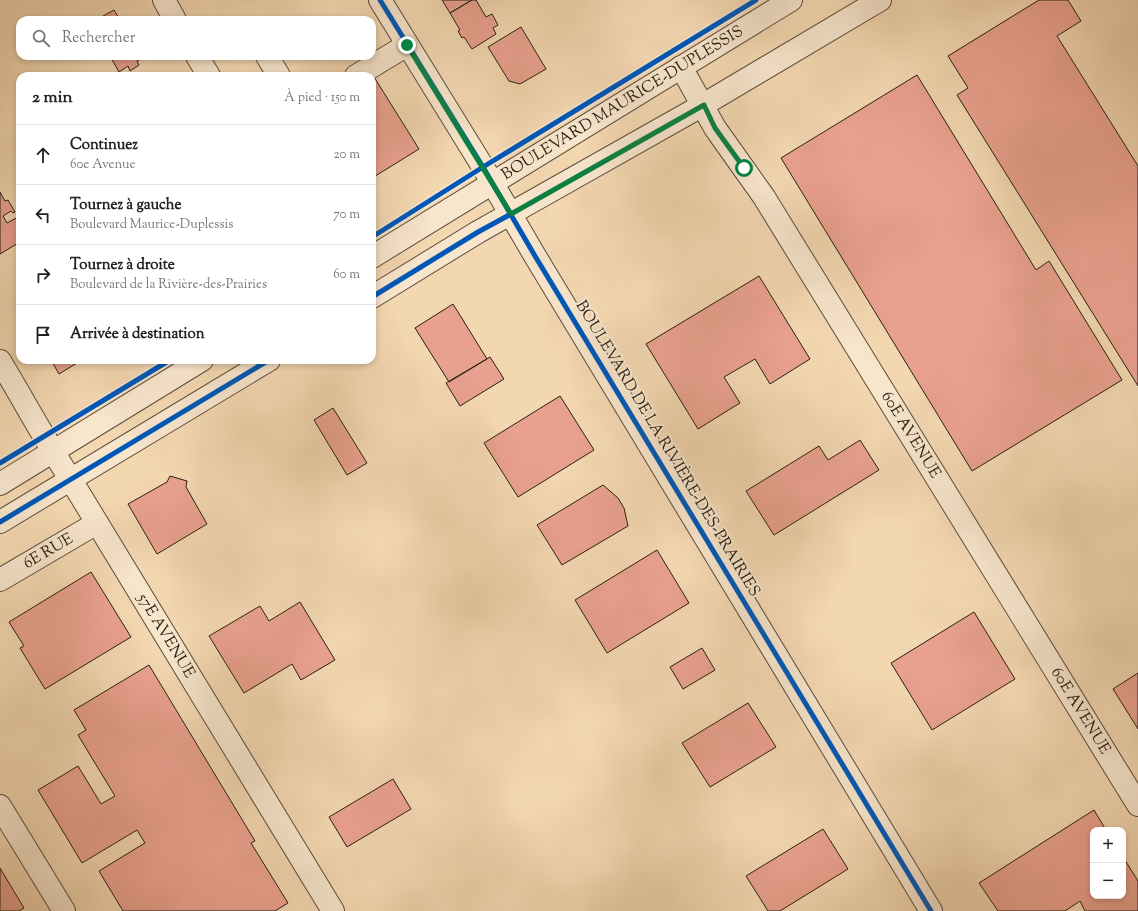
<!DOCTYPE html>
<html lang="fr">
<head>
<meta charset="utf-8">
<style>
  :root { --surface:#fff; --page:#f2f2f2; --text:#222; --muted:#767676; --line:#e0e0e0 }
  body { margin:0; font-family:"Sorts Mill Goudy",serif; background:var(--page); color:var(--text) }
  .controls { position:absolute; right:12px; bottom:12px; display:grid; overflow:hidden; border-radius:8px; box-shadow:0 2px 6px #0003 }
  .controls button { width:36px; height:36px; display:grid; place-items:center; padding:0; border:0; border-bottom:1px solid var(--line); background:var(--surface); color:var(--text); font:20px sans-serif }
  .stop { position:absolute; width:12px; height:12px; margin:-9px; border:3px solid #0b8043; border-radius:50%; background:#fff }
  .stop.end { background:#0b8043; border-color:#fff; box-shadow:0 1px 4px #0008 }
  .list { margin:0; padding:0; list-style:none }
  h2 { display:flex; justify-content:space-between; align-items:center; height:52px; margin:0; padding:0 16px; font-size:17px }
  h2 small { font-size:13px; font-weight:400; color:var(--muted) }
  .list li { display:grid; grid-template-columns:26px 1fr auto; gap:12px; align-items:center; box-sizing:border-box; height:60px; padding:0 16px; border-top:1px solid var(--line) }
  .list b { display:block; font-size:15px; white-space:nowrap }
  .list p { margin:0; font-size:13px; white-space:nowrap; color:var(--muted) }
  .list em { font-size:13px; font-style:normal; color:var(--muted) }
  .icon { flex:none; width:22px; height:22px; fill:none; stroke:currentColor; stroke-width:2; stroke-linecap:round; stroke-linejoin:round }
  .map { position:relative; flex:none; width:1138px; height:911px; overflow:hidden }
  .search { position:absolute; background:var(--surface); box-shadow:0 2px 6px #0003; left:16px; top:16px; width:360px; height:44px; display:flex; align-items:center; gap:10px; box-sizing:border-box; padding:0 14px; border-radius:12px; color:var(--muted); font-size:15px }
  .panel { position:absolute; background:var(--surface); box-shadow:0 2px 6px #0003; left:16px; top:72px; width:360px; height:292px; border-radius:12px }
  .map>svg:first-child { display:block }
  .building { fill:#e9a18f; stroke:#271f14 }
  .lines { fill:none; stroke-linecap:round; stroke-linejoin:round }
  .minor-casing { stroke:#5a4d3b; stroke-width:24 }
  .minor { stroke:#f7e5cc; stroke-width:22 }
  .cycleway-casing { stroke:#f7e5cc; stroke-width:8 }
  .cycleway { stroke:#0057b8; stroke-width:5 }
  .route { stroke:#0b8043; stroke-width:5 }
  .labels { text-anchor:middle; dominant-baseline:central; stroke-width:4; stroke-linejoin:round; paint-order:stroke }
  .street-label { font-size:16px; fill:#271f14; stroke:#f7e5cc }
</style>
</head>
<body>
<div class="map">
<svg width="1138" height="911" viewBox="0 0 1138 911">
  <rect width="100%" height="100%" fill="#f3d7b1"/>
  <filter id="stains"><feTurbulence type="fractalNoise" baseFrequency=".005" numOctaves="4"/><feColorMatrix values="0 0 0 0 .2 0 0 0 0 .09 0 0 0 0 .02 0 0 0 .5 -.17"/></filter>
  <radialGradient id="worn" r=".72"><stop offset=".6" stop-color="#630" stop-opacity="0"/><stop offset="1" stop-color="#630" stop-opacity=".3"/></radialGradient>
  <path class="building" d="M442 0H472L450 13Z
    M472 0H476L486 17 492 14 498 25 493 28 496 34 472 49 464 37 462 38 458 31 460 30 450 13Z
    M1039 0H1068L1081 21 1057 36 1138 166V386L957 95 968 88 948 56Z
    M114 10 120 20H96Z
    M521 27 546 69 520 84 509 81 488 47Z
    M110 56H146L137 61 139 65 130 71 128 66 119 72Z
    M917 75 1036 270 1049 261 1122 380 972 471 781 158Z
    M374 77 419 149 372 178V78Z
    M0 192 5 201 8 200 15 212 13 213 11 211 3 216 7 223 18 217 20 220V242L0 254Z
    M759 276 810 359 770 384 755 359 724 377 740 403 698 429 646 344Z
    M453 304 487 359 449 382 415 328Z
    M490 357 504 379 460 406 446 383Z
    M51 360H82L59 374Z
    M560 396 594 450 518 497 484 443Z
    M333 408 367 463 347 475 314 420Z
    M860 440 879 470 774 535 746 491 819 446 828 460Z
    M170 476 187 481 186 487 207 524 157 554 128 504 167 482Z
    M603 485 618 498 624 508 628 526 562 565 537 525Z
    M657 550 689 603 607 653 575 600Z
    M91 572 131 637 45 689 20 648 24 646 9 622Z
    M300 602 335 660 301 680 292 664 244 693 209 636 260 606 269 621Z
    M974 612 1015 679 932 730 891 663Z
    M702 648 715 670 683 689 670 667Z
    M149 665 255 841 251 843 288 903 275 911H123L99 871 145 843 137 830 82 863 38 790 78 766 101 804 115 796 78 735 86 730 74 710Z
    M1138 673V729L1113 689Z
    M748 703 776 747 710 787 682 743Z
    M393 779 411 809 347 847 329 817Z
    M1094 810 1106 830H1093V896H1123V857L1138 881V911H1085L1080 901 1065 911H998L979 883Z
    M823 829 848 869 780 911H768L746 876Z
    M0 868 24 908 19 911H0Z"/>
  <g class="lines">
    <defs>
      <g id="minor">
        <path d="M164 0 175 20"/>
        <path d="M380 0 483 167 535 256 931 911"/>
        <path d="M197 56 209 76"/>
        <path d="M267 56 279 76"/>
        <path id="s1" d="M681 67 715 128 764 197 1138 805"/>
        <path d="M356 76 407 45"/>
        <path id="s2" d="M372 257 791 0"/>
        <path d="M372 297 478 232 703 105 880 0"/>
        <path id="s3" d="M0 361C24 401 46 442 71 480L333 911"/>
        <path d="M0 484 202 360"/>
        <path d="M0 522 269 360"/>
        <path id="s4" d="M0 580 97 523"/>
        <path d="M0 806 64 911"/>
      </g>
    </defs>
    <use href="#minor" class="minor-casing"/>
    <use href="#minor" class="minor"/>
    <defs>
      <path id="cycleway" d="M380 0 483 167 535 256 931 911
        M372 237 483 167 756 0
        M372 297 478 232 511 214
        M0 463 170 360
        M0 522 269 360"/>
    </defs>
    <use href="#cycleway" class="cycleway-casing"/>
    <use href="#cycleway" class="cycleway"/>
  </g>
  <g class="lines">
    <path class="route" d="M407 45 511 214 704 105 715 128 744 168"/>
  </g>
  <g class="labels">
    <g class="street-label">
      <text stroke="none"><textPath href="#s2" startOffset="294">BOULEVARD MAURICE-DUPLESSIS</textPath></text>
      <text stroke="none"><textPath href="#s1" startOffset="434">60E AVENUE</textPath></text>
      <text transform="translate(667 449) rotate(59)">BOULEVARD DE LA RIVIÈRE-DES-PRAIRIES</text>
      <text stroke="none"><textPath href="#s4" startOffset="56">6E RUE</textPath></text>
      <text stroke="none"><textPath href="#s3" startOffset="321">57E AVENUE</textPath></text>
      <text stroke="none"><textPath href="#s1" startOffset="758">60E AVENUE</textPath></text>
    </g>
  </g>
  <rect width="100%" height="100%" filter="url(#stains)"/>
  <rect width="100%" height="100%" fill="url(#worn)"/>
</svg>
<div class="controls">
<button>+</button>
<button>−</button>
</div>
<div class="stop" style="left:744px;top:168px"></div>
<div class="stop end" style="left:407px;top:45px"></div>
<div class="search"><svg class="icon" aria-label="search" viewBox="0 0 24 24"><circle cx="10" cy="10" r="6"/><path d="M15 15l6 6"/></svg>Rechercher</div>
<section class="panel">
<h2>2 min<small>À pied · 150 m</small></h2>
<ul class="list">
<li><svg class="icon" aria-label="ahead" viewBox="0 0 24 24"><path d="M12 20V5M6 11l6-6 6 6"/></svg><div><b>Continuez</b><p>60e Avenue</p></div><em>20 m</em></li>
<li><svg class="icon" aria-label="left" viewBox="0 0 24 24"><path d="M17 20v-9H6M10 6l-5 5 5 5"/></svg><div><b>Tournez à gauche</b><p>Boulevard Maurice-Duplessis</p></div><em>70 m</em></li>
<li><svg class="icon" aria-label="right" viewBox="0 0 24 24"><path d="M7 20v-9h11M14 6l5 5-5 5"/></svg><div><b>Tournez à droite</b><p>Boulevard de la Rivière-des-Prairies</p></div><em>60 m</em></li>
<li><svg class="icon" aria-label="arrive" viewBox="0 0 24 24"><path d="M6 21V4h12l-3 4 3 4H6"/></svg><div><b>Arrivée à destination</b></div></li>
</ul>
</section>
</div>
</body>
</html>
